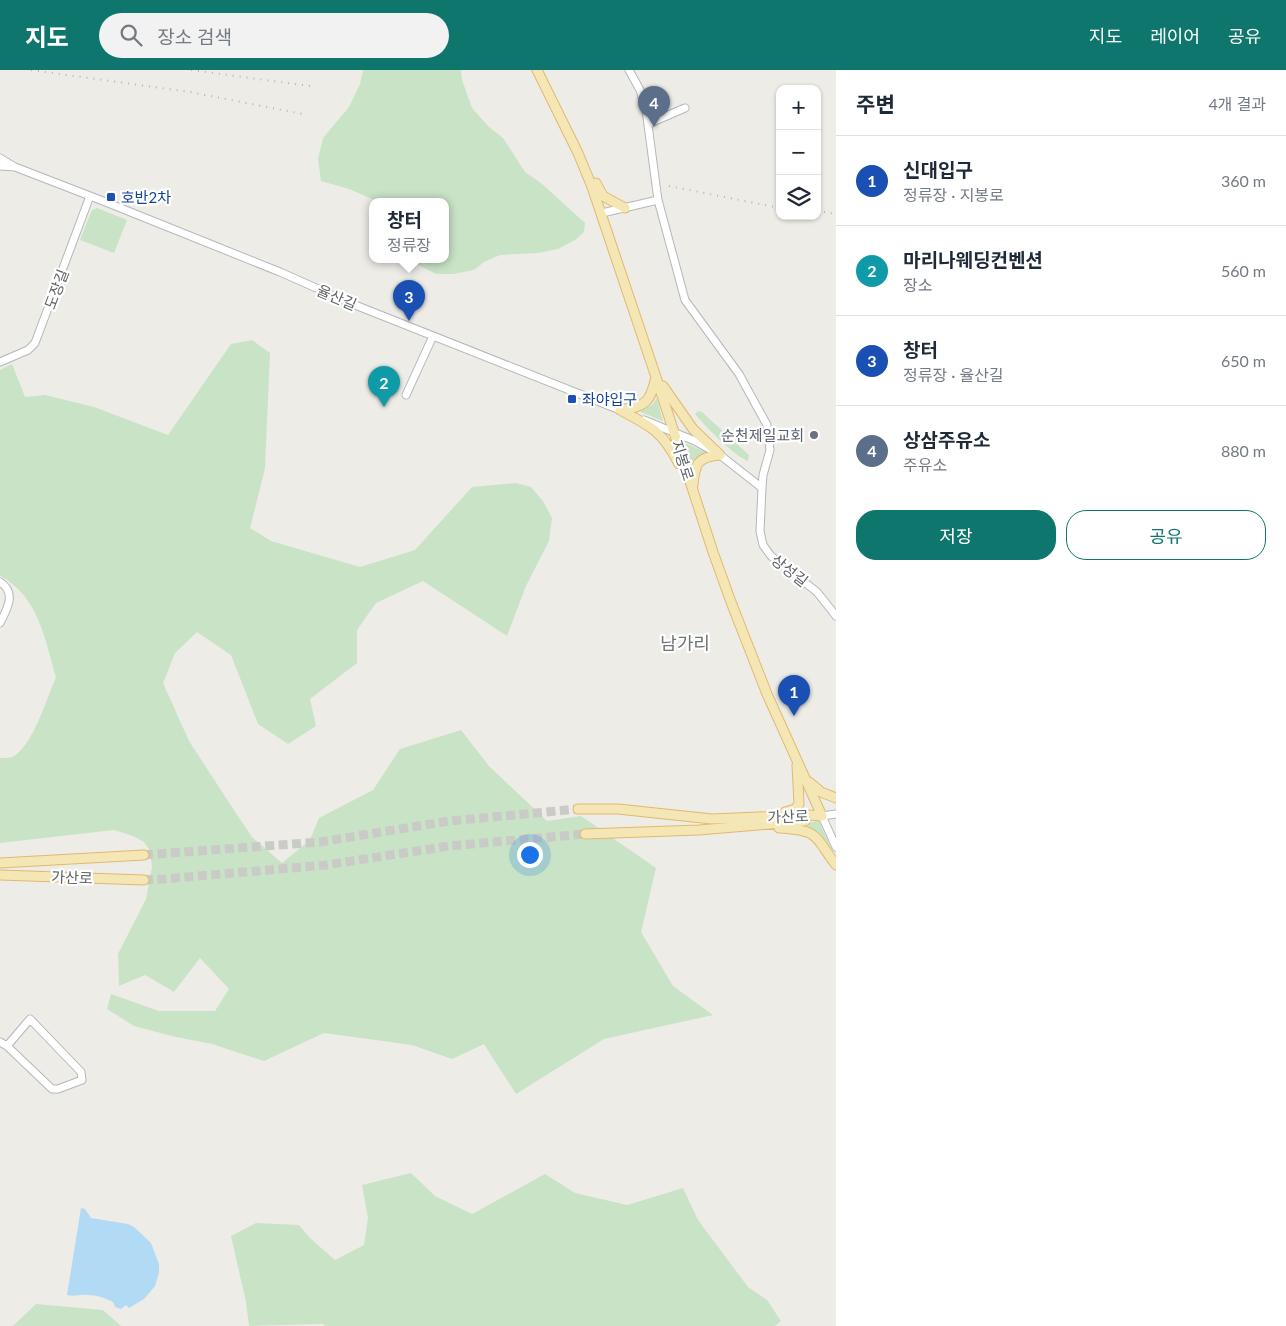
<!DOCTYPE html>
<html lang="ko">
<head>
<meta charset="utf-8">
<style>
  :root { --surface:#fff; --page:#f2f2f3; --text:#1f2937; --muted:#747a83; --line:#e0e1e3; --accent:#0f766e }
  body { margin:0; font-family:Lato,"Noto Sans KR",sans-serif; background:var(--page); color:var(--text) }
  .controls { position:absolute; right:15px; top:15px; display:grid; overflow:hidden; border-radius:10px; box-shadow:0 1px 4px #0004 }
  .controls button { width:45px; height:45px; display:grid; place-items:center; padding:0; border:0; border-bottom:1px solid var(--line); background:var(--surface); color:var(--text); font:25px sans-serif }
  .you { position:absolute; left:529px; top:784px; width:18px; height:18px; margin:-12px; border:4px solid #fff; border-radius:50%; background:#1a73e8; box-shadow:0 0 0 8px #1a73e833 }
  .badge { display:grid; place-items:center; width:32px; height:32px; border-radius:50%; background:var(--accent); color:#fff; font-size:16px; font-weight:700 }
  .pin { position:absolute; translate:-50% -41px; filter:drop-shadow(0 1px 2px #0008) }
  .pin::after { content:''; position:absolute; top:26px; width:18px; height:15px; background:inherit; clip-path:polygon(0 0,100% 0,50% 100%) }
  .popup { position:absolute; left:369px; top:128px; width:80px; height:65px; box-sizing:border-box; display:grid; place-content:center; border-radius:10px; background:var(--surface); filter:drop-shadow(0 1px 4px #0005); font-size:16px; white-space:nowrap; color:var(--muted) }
  .popup b { font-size:19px; color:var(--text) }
  .popup::after { content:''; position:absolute; left:50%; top:100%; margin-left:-10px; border:10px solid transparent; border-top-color:var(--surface) }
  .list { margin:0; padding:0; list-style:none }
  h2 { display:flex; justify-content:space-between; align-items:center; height:65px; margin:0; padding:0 20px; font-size:21px }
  h2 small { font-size:16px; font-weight:400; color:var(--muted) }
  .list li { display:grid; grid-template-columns:32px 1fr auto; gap:15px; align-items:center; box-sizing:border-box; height:90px; padding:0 20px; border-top:1px solid var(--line) }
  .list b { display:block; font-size:19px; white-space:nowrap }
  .list p { margin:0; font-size:16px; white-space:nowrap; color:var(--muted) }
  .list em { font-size:16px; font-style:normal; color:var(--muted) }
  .actions { display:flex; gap:10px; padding:15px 20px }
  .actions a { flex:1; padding:11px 0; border:1px solid var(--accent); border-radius:20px; text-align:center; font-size:18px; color:var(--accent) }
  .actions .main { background:var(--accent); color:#fff }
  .icon { flex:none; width:28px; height:28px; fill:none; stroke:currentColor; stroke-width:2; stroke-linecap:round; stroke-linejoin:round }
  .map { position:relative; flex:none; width:836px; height:1256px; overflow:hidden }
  header { display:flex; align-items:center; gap:30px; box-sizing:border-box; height:70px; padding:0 25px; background:var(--accent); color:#fff }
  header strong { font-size:24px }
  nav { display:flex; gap:28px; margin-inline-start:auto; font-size:18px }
  .search { width:350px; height:45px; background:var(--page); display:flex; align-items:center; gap:12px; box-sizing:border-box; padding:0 18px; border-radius:28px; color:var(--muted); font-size:19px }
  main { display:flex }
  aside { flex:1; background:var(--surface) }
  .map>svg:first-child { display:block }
  .green { fill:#c9e3c7 }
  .water { fill:#b1dbf5 }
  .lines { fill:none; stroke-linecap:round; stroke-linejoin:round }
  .major-tunnel { stroke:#cacac6; stroke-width:9; stroke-dasharray:9 4.5; stroke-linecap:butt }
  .minor-casing { stroke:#b4b7ba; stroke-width:9 }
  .major-casing { stroke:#e0b96e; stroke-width:11 }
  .minor { stroke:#fff; stroke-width:7 }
  .major { stroke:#f5e7b5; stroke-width:9 }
  .rail { stroke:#b4b5b5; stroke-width:2; stroke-dasharray:1 6; stroke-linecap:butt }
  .transit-dot { fill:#1a4fb4; stroke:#fff; stroke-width:2 }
  .worship-dot { fill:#6b7280; stroke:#fff; stroke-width:2 }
  .labels { text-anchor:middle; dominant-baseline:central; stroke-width:4.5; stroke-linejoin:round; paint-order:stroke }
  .transit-label { font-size:15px; fill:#164399; stroke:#fff; text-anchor:start }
  .street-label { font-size:15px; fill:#5e6265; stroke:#fff }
  .worship-label { font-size:15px; fill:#5b616d; stroke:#fff; text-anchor:end }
  .quarter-label { font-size:18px; fill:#6f7477; stroke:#fff }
</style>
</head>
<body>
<header>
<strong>지도</strong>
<div class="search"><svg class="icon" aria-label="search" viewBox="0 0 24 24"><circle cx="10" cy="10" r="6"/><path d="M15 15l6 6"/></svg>장소 검색</div>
<nav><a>지도</a><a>레이어</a><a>공유</a></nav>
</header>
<main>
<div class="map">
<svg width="836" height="1256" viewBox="0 0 836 1256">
  <rect width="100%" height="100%" fill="#eeece7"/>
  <path class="green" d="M363 0H461L462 10 472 38 488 56 503 68 525 102 541 113 585 153 584 162 575 170 558 179 538 183 500 185 484 192 474 200 453 204H436L409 190H445V132H379L349 119 321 111 318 89 323 68 349 37 360 14Z
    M97 138 127 150 114 183 80 170 92 140Z
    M252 270 270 283 265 398 250 458 271 471 360 497 415 480 472 417 516 413 531 417 543 431 552 448 549 471 526 516 507 566 423 511 376 533 357 560V593L310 629 316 656 288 674 258 654 231 585 197 562 175 583 163 613 189 671 230 734 252 767 282 793 310 770 319 748 373 720 400 679 461 660 489 696 547 751 581 746 656 798 641 862 673 916 713 945 604 969 516 1024 484 974 452 989 412 975 324 963 264 991 212 974 176 967 134 956 107 939 111 924 159 941H215L229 919 200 888 174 922 145 905 119 916 118 884 146 829 152 797 150 781 144 772 133 766 114 760 0 773V688C7 688 13 688 18 683 35 668 47 628 56 607 45 570 38 525 0 506V300L12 294 25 327 45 325 94 337 168 365 231 274Z
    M657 328 663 351 638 341 652 335Z
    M698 341 702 342 749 385 748 391C734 386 706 357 695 344Z
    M682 372 706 382 695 388 690 395Z
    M819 751 835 787C822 765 817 757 790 756Z
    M411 1103 435 1126 472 1144 545 1104 575 1123 627 1135 683 1118 698 1150 748 1217 767 1230 781 1251 775 1256H324L323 1254 249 1256 246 1232 231 1166 256 1153 299 1155 311 1169 335 1190 364 1175 368 1148 362 1115Z
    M36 1234 103 1240 121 1256H13Z"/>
  <path class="water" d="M81 1138 85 1139 91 1148 128 1154 134 1157 151 1173 159 1194V1203L155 1216 144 1229 129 1238 126 1235 121 1239 115 1237 113 1232C105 1228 97 1225 88 1225 81 1224 74 1227 67 1225Z"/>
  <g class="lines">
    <path class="major-tunnel" d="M144 785 320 772 449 751 578 739
      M144 810 164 809 326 795 449 776 585 764"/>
    <defs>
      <path id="minor" d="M629 0 640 20 646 40 658 130 685 230 739 304 767 355 770 380 763 405 762 418 760 461 763 475 771 486 817 522 836 546
        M648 54 685 38
        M0 88 15 97
        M0 96 15 97 103 131 280 202 350 233 625 342
        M602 143 658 130
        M0 292 28 280 35 273 90 126
        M406 325 433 266
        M644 350 695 371 720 385 762 418
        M0 512C17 523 7 539 0 553
        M836 744 822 746 836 777
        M0 972 7 976 52 1019H58L82 1010 81 1002 30 949 7 976"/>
      <path id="major" d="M537 0 578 83 592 117 656 307 713 482 731 532 767 624 822 746
        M596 113 603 126 625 138
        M663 316 693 359 720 385
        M620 340C652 357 662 361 679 394
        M620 340C647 336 650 332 656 307
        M693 415C695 394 697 387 720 385
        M809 712 821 722 836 728
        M578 739H618L712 749 808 745 822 746
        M785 742 795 739 799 734 797 695
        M779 758C820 760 814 766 836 795
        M585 764 699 760 805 751
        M0 793 144 785
        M0 805 144 810"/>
    </defs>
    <use href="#minor" class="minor-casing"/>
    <use href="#major" class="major-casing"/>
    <use href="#minor" class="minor"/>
    <use href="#major" class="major"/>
    <path class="rail" d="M31 0 190 22 303 44
      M191 0 310 16
      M669 116 780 138
      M817 141 836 144"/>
  </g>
  <g class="transit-dot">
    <rect x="106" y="122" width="10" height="10" rx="2.5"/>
    <rect x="567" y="324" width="10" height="10" rx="2.5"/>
  </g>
  <circle class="worship-dot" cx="814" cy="365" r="5"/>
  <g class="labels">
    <g class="transit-label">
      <text x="121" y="127">호반2차</text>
      <text x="582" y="329">좌야입구</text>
    </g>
    <g class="street-label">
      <text transform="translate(56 219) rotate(-69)">도장길</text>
      <text transform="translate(337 227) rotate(23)">율산길</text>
      <text transform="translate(683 390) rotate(72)">지봉로</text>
      <text transform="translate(790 500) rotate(38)">상성길</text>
      <text transform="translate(788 746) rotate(-2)">가산로</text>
      <text transform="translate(72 807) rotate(2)">가산로</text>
    </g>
    <g class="worship-label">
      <text x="804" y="365">순천제일교회</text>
    </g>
    <g class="quarter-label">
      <text x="685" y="573">남가리</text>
    </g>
  </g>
</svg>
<div class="controls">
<button>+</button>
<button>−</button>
<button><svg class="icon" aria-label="layers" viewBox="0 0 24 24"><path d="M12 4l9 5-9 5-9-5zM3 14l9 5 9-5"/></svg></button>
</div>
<div class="you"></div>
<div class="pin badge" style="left:794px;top:646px;background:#1a4fb4">1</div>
<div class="pin badge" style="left:384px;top:337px;background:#0f9aa8">2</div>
<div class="pin badge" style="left:409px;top:251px;background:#1a4fb4">3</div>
<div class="popup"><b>창터</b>정류장</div>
<div class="pin badge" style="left:654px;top:57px;background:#5c6f8a">4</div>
</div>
<aside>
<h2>주변<small>4개 결과</small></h2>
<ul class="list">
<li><span class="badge" style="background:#1a4fb4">1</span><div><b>신대입구</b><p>정류장 · 지봉로</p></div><em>360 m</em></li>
<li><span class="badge" style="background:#0f9aa8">2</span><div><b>마리나웨딩컨벤션</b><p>장소</p></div><em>560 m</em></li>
<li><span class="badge" style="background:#1a4fb4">3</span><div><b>창터</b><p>정류장 · 율산길</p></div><em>650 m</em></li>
<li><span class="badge" style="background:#5c6f8a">4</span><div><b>상삼주유소</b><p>주유소</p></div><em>880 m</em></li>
</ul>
<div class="actions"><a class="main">저장</a><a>공유</a></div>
</aside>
</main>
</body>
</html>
